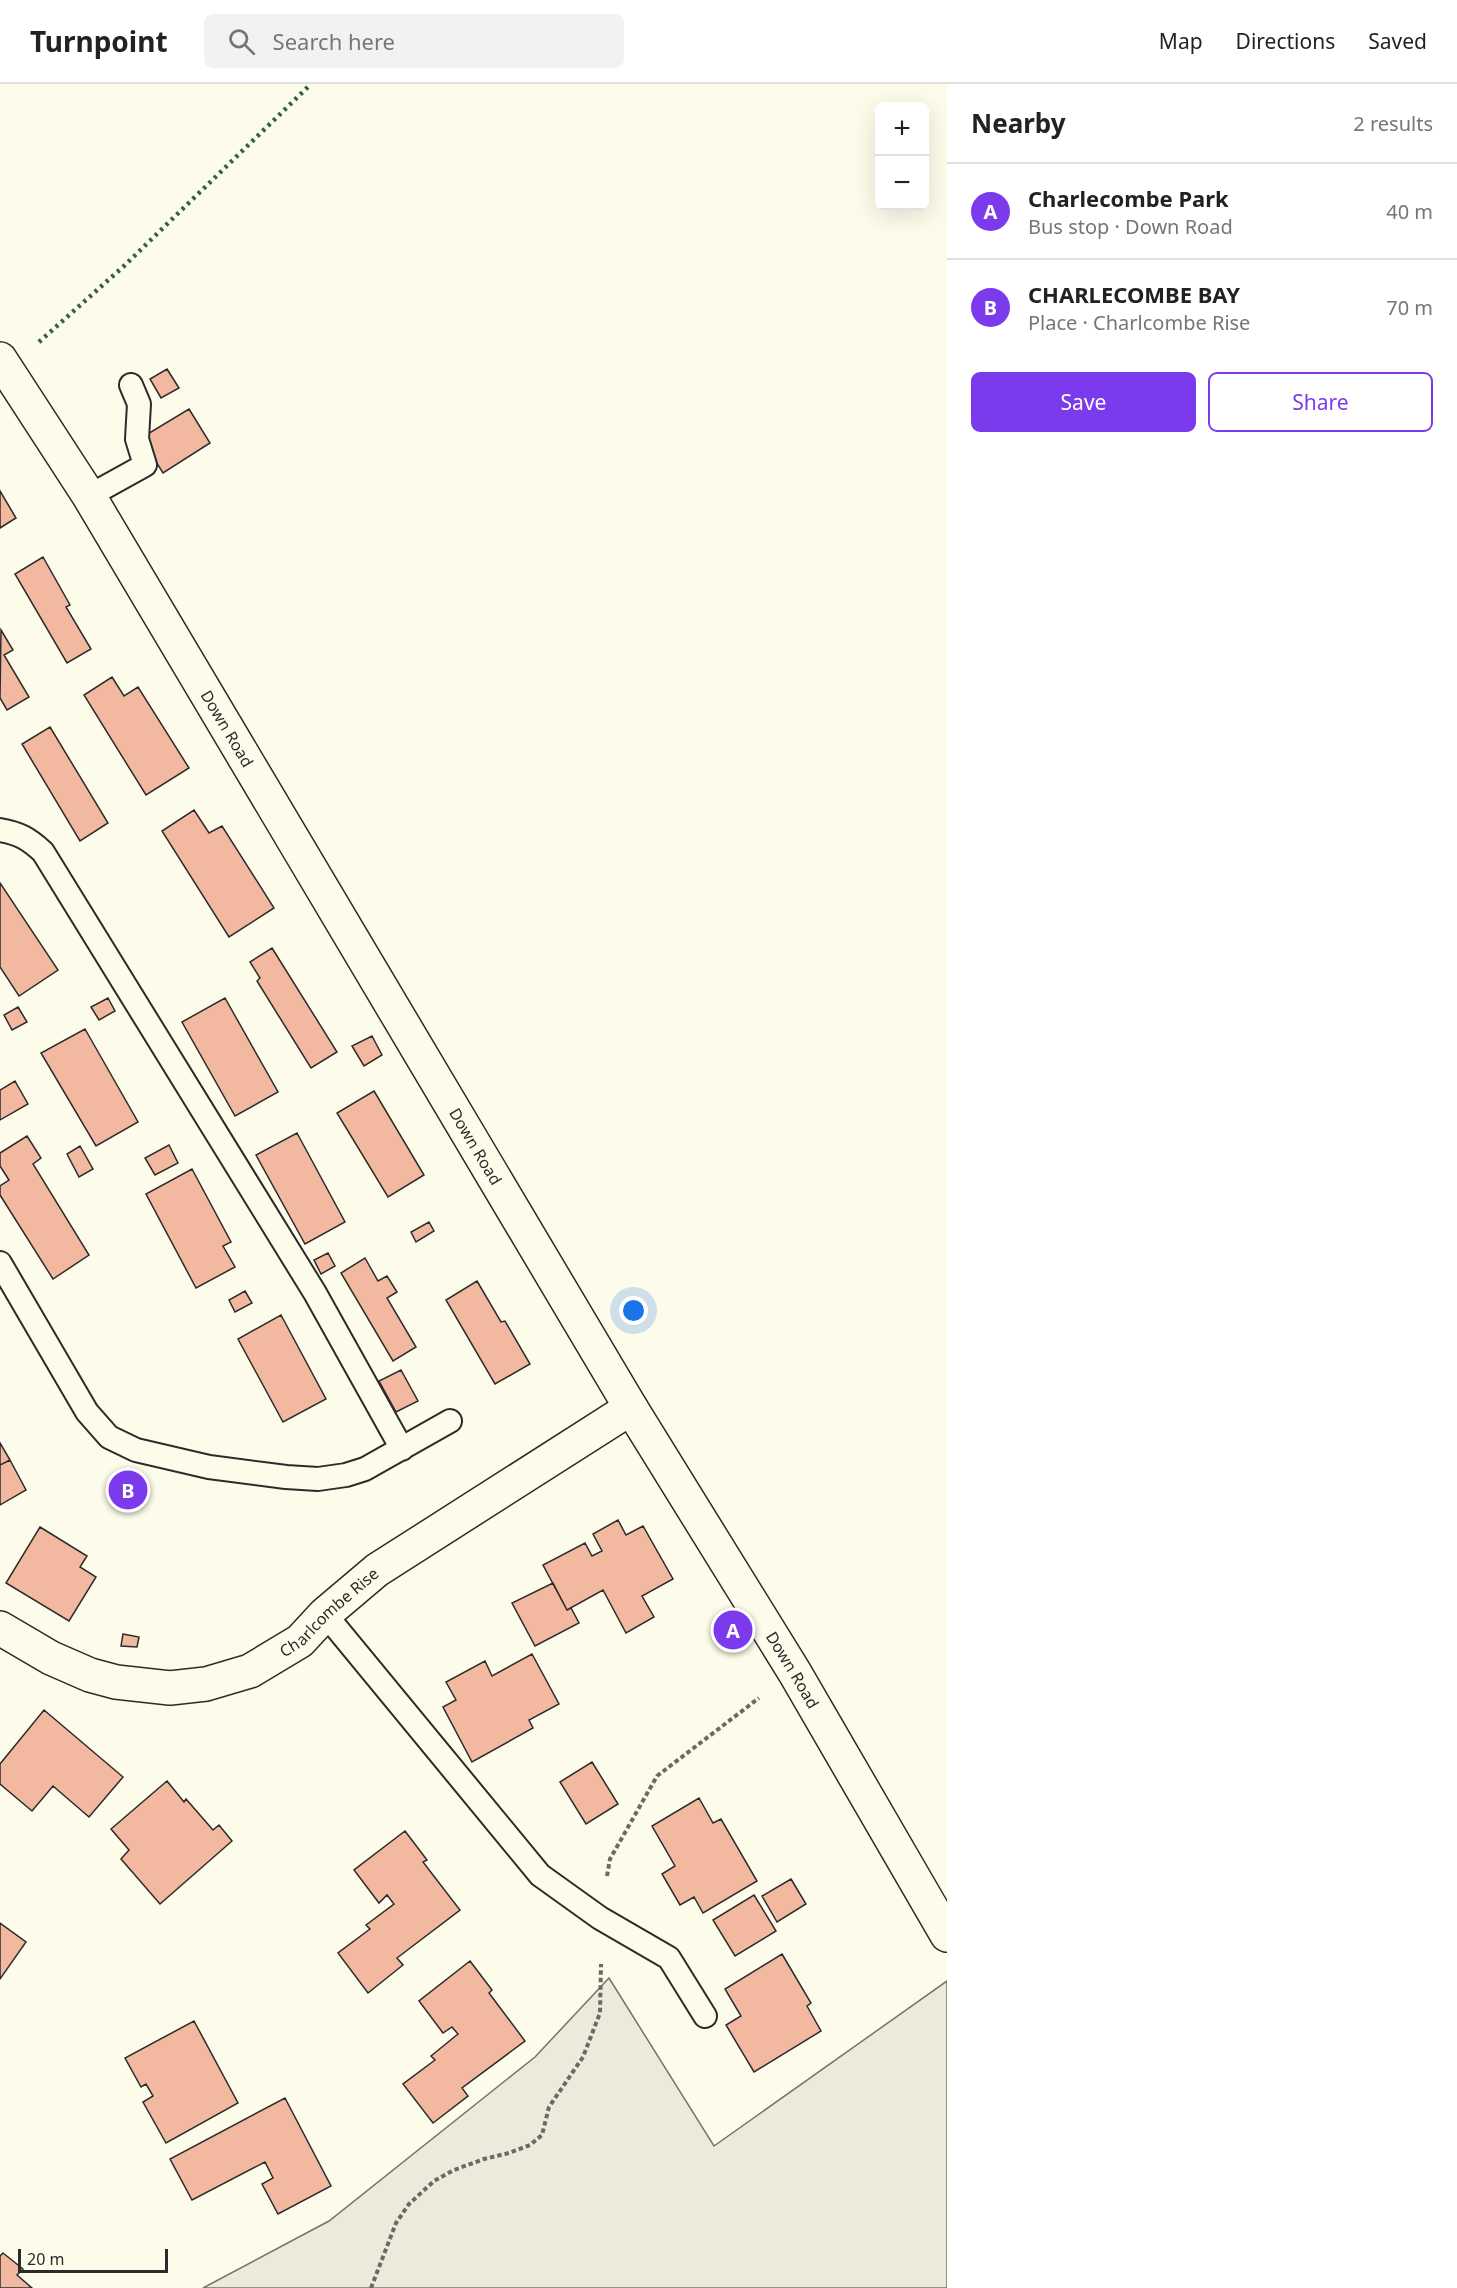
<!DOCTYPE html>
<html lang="en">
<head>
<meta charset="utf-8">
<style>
  :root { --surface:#fff; --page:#f2f2f2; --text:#222; --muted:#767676; --line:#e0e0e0; --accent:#7c3aed }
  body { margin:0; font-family:"Noto Sans",sans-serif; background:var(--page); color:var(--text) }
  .controls { position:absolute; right:18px; top:18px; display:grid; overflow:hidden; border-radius:9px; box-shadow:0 6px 24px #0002 }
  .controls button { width:54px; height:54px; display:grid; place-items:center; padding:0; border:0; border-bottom:2px solid var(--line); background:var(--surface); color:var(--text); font:30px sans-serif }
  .scale { position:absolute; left:18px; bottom:15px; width:150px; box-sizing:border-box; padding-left:6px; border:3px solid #2b2b2b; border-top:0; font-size:16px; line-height:21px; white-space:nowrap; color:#2b2b2b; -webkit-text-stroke:4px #fdfbea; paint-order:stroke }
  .you { position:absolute; left:634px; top:1227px; width:21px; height:21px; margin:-15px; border:4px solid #fff; border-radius:50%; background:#1a73e8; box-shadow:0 0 0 9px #1a73e833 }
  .badge { display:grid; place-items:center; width:39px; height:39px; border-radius:50%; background:var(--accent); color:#fff; font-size:20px; font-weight:700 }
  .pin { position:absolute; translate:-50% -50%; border:3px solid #fff; box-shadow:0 2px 6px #0006 }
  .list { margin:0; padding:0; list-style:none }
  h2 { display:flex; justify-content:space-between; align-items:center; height:78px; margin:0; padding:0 24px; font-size:26px }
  h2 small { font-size:20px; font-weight:400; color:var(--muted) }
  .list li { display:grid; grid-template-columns:39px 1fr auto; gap:18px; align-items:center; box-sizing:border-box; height:96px; padding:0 24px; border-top:2px solid var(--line) }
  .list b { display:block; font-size:22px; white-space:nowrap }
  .list p { margin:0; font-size:20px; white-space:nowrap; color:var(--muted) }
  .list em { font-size:20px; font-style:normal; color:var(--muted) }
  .actions { display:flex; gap:12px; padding:18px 24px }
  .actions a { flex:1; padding:14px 0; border:2px solid var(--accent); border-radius:9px; text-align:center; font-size:21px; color:var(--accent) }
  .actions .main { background:var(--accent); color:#fff }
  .icon { flex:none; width:33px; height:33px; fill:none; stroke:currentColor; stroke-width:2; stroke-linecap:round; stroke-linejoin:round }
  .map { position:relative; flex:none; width:947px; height:2204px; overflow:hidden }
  header { display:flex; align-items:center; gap:36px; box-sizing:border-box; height:84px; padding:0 30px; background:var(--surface); border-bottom:2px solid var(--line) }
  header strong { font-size:28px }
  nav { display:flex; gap:33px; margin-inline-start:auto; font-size:21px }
  .search { width:420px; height:54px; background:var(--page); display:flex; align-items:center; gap:15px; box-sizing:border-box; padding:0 21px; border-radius:9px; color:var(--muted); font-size:22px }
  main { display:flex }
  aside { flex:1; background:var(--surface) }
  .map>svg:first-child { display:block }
  .green { fill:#ecebdb; stroke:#74746e; stroke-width:1.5 }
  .building { fill:#f2b8a0; stroke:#2b2b2b; stroke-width:1.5 }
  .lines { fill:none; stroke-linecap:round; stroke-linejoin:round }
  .lane-casing { stroke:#2b2b2b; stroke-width:26 }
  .street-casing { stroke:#2b2b2b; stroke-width:36 }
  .secondary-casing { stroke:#2b2b2b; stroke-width:36 }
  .path { stroke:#6a6964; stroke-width:4; stroke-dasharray:4.5 3; stroke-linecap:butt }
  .lane { stroke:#fdfbea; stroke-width:22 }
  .street { stroke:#fdfbea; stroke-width:33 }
  .secondary { stroke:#fdfbea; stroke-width:33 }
  .hedge { stroke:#34623c; stroke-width:4.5; stroke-dasharray:3 4.5; stroke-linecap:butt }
  .labels { text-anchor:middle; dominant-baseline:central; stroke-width:4.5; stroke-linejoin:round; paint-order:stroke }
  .street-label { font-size:16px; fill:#2b2b2b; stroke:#fdfbea }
</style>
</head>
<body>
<header>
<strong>Turnpoint</strong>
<div class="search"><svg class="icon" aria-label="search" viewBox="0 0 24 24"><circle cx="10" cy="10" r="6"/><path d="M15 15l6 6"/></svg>Search here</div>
<nav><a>Map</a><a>Directions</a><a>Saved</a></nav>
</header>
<main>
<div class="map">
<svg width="947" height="2204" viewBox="0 0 947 2204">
  <rect width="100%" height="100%" fill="#fdfbea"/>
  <path class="green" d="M609 1894 714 2062 947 1897V2204H203L329 2137 535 1973Z"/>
  <path class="building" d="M167 285 179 304 161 314 150 295Z
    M189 325 210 359 163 389 141 354Z
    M0 407 16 434 0 444Z
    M43 473 70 521 66 523 91 565 67 579 15 490Z
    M1 546 13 566 4 571 29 613 7 626 0 614Z
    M112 593 124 612 138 603 189 684 146 711 84 611Z
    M50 643 108 739 80 757 22 660Z
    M194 726 209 749 222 742 274 824 229 853 162 747Z
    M0 799 58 886 19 912 0 883Z
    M272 864 337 968 311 984 257 897 260 894 250 878Z
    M108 914 115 927 99 936 91 923Z
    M225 914 278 1008 235 1032 182 938Z
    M18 923 27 938 12 946 4 931Z
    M85 945 138 1038 96 1062 41 969Z
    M372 952 382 971 364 982 352 962Z
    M15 997 28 1020 0 1036V1006Z
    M374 1007 424 1091 388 1113 337 1029Z
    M297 1049 345 1138 305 1160 256 1071Z
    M27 1052 41 1074 33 1080 89 1171 53 1195 0 1111V1102L9 1096 0 1082V1069Z
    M169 1061 178 1079 155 1091 145 1074Z
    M80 1062 93 1085 79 1093 67 1070Z
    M192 1085 231 1158 223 1162 235 1183 196 1204 146 1110Z
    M429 1138 434 1147 416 1158 411 1148Z
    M328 1169 335 1182 321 1190 314 1176Z
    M365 1174 378 1197 387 1192 397 1208 387 1214 416 1263 393 1277 341 1189Z
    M477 1197 501 1238 505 1237 530 1280 495 1300 446 1216Z
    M245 1207 252 1219 235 1228 229 1216Z
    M281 1231 326 1315 283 1338 238 1255Z
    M401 1286 418 1317 396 1328 379 1297Z
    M0 1359 10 1376 0 1381Z
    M10 1376 26 1406 0 1421V1381Z
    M121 1392 141 1396 135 1420 116 1416Z
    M618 1436 626 1451 643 1442 673 1495 642 1512 654 1533 626 1549 603 1506 567 1526 543 1481 585 1459 592 1472 602 1467 593 1450Z
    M40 1443 87 1472 80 1483 96 1493 69 1537 6 1499Z
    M553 1499 567 1526 571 1524 579 1539 535 1562 512 1519Z
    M123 1550 139 1553 137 1563 121 1562Z
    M532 1570 559 1620 529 1636 533 1644 472 1678 443 1623 456 1616 446 1598 485 1577 492 1592Z
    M44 1626 123 1693 89 1733 53 1702 32 1727 0 1700V1680Z
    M592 1678 618 1720 586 1740 560 1698Z
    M167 1697 184 1718 186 1715 213 1746 219 1741 232 1757 160 1820 121 1775 129 1766 111 1745Z
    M699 1714 713 1739 721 1735 757 1797 703 1829 694 1813 680 1821 662 1790 675 1782 652 1742Z
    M405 1747 427 1776 423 1778 460 1826 397 1874 403 1881 368 1909 338 1869 370 1845 366 1841 394 1820 387 1811 379 1819 354 1786Z
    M791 1795 806 1820 777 1838 762 1812Z
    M754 1811 776 1847 735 1872 713 1836Z
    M0 1839 26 1858 0 1895Z
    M782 1870 811 1919 807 1922 821 1947 754 1988 726 1941 741 1932 725 1905Z
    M470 1877 492 1906 489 1909 525 1957 462 2004 468 2012 433 2039 403 2000 435 1976 431 1972 458 1950 452 1943 443 1949 419 1917Z
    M194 1937 238 2019 166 2059 143 2018 153 2012 146 2000 141 2003 125 1974Z
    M285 2014 331 2102 278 2130 262 2100 273 2094 265 2078 192 2116 170 2075Z
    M3 2169 23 2185 17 2191 32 2204H0V2172Z"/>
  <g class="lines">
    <defs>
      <path id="lane" d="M89 412 145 381 137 355 139 320 131 301
        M0 746C19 749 29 755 43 768L315 1209 402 1365
        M0 1179 87 1328 109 1353 136 1366 209 1383 286 1393 318 1395 346 1391 365 1385 450 1337
        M325 1530 540 1791 600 1834 669 1874 705 1932"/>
      <g id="street">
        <path id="s1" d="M0 1544 51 1574 90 1591 116 1598 170 1604 206 1600 250 1587 300 1557 325 1530 377 1486 631 1324"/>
      </g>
      <g id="secondary">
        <path id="s2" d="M0 275 89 412 631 1324 795 1589 947 1851"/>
      </g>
    </defs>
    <use href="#lane" class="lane-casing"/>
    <use href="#street" class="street-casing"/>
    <use href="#secondary" class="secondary-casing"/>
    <path class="path" d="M607 1792 610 1775 657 1692 759 1614
      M371 2204 396 2139 409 2120 434 2097 454 2086 484 2075 509 2069 530 2061 542 2051 549 2023 583 1973 600 1929 601 1880"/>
    <use href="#lane" class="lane"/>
    <use href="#street" class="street"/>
    <use href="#secondary" class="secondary"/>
    <path class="hedge" d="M39 258 124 182 311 0"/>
  </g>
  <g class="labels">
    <g class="street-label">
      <text stroke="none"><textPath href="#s2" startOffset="434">Down Road</textPath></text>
      <text stroke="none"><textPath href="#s2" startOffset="920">Down Road</textPath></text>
      <text stroke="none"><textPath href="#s1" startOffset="364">Charlcombe Rise</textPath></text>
      <text stroke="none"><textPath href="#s2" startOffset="1532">Down Road</textPath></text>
    </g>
  </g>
</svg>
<div class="controls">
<button>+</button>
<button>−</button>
</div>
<div class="scale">20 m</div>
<div class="you"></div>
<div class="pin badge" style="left:733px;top:1546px">A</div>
<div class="pin badge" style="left:128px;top:1406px">B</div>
</div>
<aside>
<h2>Nearby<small>2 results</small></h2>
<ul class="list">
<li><span class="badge">A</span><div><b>Charlecombe Park</b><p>Bus stop · Down Road</p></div><em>40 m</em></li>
<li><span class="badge">B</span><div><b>CHARLECOMBE BAY</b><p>Place · Charlcombe Rise</p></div><em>70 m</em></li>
</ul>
<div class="actions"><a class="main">Save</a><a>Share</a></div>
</aside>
</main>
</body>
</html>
